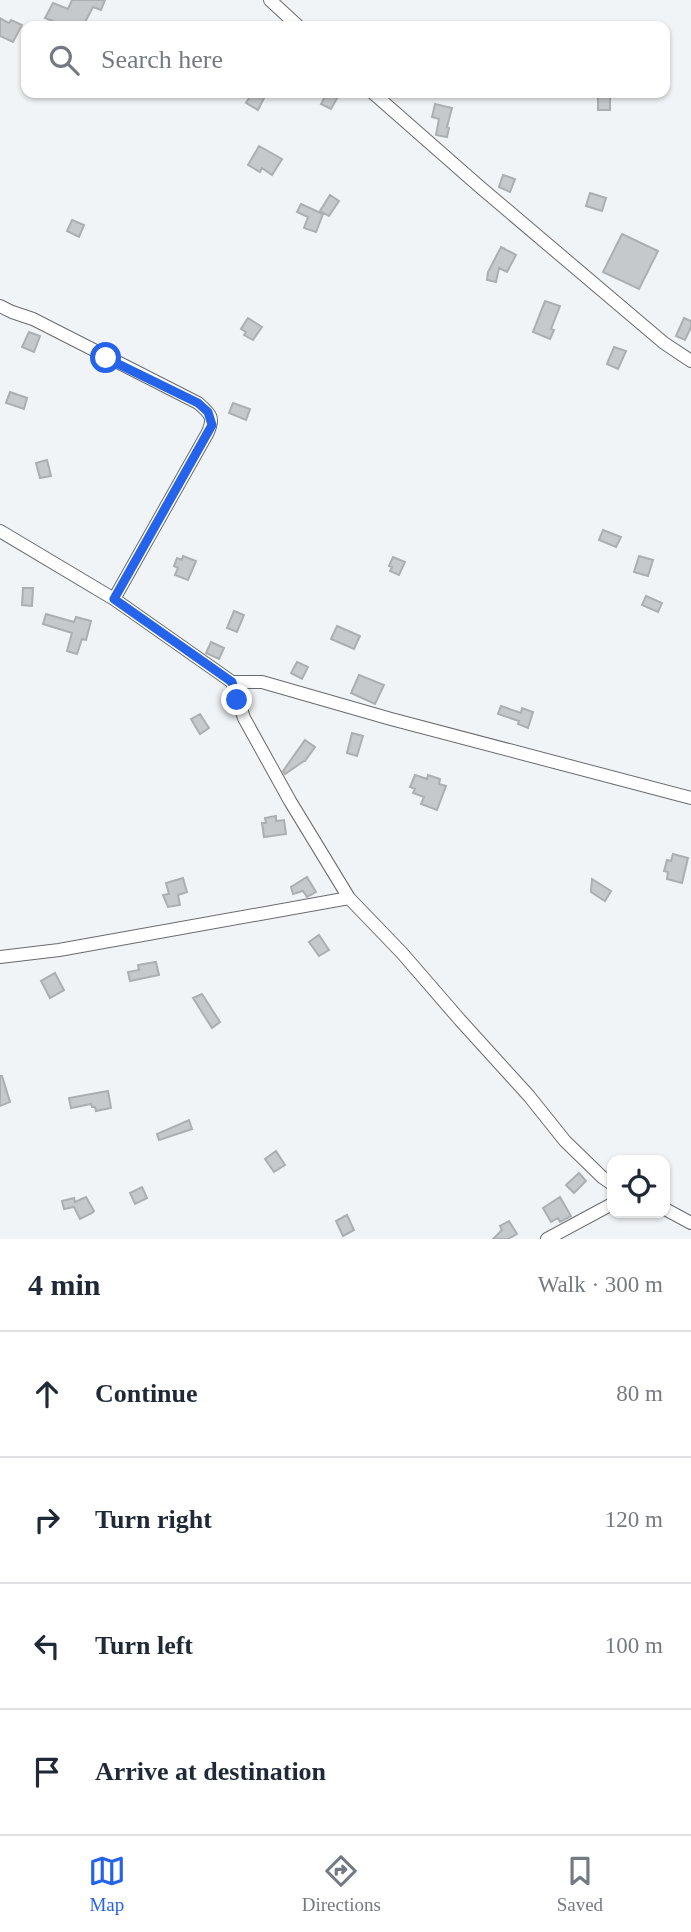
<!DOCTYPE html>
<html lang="en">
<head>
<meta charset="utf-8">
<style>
  :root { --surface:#fff; --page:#f6f6f7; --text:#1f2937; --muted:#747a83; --line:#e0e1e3; --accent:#2563eb }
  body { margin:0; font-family:Georgia,serif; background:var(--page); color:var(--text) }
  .controls { position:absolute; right:21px; bottom:21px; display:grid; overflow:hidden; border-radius:14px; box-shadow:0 2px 5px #0004 }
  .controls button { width:63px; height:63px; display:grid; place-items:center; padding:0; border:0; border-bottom:2px solid var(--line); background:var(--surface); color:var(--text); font:35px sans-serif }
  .stop { position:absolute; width:21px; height:21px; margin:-16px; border:5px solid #2563eb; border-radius:50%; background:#fff }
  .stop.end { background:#2563eb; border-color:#fff; box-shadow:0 2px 7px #0008 }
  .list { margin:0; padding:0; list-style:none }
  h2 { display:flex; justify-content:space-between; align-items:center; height:91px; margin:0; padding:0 28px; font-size:30px }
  h2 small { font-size:23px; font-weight:400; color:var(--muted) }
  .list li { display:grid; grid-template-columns:46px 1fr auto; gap:21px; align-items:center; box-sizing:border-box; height:126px; padding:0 28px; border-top:2px solid var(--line) }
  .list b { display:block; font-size:26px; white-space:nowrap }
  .list em { font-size:23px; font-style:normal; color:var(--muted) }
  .icon { flex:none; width:38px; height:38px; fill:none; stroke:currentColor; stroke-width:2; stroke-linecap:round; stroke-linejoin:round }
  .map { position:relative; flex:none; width:691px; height:1239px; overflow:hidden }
  .search { position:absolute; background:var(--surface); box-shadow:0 2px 5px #0004; left:21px; right:21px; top:21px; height:77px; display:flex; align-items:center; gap:18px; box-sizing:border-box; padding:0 24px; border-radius:14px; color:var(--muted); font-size:26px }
  .sheet { height:595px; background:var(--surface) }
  nav { display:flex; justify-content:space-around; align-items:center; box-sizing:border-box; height:98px; border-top:2px solid var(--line); background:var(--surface); font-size:19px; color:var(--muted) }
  nav a { display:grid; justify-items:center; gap:4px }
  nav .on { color:var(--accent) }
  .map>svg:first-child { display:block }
  .building { fill:#c6c9cb; stroke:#acafb1; stroke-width:2 }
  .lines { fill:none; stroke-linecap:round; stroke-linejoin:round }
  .street-casing { stroke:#686b6d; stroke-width:14 }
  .street { stroke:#fff; stroke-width:12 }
  .route { stroke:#2563eb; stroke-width:9 }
</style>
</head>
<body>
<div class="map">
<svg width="691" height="1239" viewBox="0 0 691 1239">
  <rect width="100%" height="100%" fill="#f1f4f6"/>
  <path class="building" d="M72 0H105L101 10 93 7 83 26H53L55 22 45 18 53 3 68 9Z
    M0 18 9 23 11 20 22 25 13 42 0 36Z
    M252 93 264 98 258 110 246 103Z
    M327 93H340L331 109 321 104Z
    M598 96H610V110H598Z
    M435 104 452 108 447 127 449 128 447 137 436 135 439 119 432 117Z
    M259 146 282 159 272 175 262 168 260 172 248 165Z
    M503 175 515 179 510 192 499 187Z
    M590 193 606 198 602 211 586 206Z
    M330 195 339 201 329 216 320 211Z
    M301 204 323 214 316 232 304 228 308 217 297 212Z
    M72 220 84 225 79 237 67 231Z
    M622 234 658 251 639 289 603 272Z
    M501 247 516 255 507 272 499 268 496 282 487 280 488 272Z
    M545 301 560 306 551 329 554 330 550 339 533 332Z
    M248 318 262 327 253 340 244 335 246 332 241 329Z
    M684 318 691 321V327L685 340 676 336Z
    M29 332 40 336 34 352 22 347Z
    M614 347 626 351 618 369 607 364Z
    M10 392 27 398 24 409 6 403Z
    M233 403 250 409 246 420 229 413Z
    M47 460 51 476 40 478 36 463Z
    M603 530 621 537 616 547 599 540Z
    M183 556 196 561 188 580 175 575 178 568 174 566 177 558 182 560Z
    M639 556 653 560 648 576 634 572Z
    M393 557 405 562 399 575 390 571 392 567 389 566Z
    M23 588H33L32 606 22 605Z
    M646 596 662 603 658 612 642 605Z
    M234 611 244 615 237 632 227 628Z
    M46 614 74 622 76 617 91 621 86 640 82 639 77 654 67 651 72 633 43 624Z
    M337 626 360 636 354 649 331 639Z
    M211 642 224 648 219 659 206 653Z
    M297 662 308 667 302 679 291 673Z
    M359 675 384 685 375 704 351 693Z
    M501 706 521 713 522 708 533 712 528 728 518 724 519 721 498 714Z
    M200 714 209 728 200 734 191 719Z
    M352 733 363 736 357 756 347 753Z
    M305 740 315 747 305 761H304L285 774 283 771Z
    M415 775 427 779 428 775 440 779 439 784 446 786 437 810 421 804 424 797 413 793 415 789 410 787Z
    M276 816V821L284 820 286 834 264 837 262 823H266L265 818Z
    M673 854 688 858 682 883 667 879 668 872 664 871 667 860 671 861Z
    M307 877 316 892 307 897 303 891 293 894 291 887Z
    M183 878 187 892 178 895 180 905 168 907 163 895 169 894 166 883Z
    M592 879 611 891 605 901 591 892Z
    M319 935 329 950 319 956 309 942Z
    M156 962 159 975 130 981 128 972 139 970 138 965Z
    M55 973 64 990 50 998 41 981Z
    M202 994 220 1022 212 1028 193 998Z
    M0 1076H2L10 1102 0 1106Z
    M108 1091 111 1108 96 1111 95 1107H92L91 1104 71 1108 69 1098Z
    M189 1120 192 1129 159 1140 157 1134Z
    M276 1151 285 1165 274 1172 265 1159Z
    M579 1173 586 1181 574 1193 566 1185Z
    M142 1187 147 1198 135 1204 130 1193Z
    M86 1197 94 1211 92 1213 80 1219 74 1207 64 1209 62 1201 74 1198 75 1202Z
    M560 1197 571 1216 560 1222 558 1218 551 1222 543 1208Z
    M347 1215 354 1230 343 1236 336 1221Z
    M509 1221 517 1234 508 1239H493L502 1230 500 1226Z"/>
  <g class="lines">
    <defs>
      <path id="street" d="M270 0 298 26
        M373 93 480 187 664 343 691 361
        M0 306 12 312 33 319 198 403C211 414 215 418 207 434L114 599
        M0 531 114 599 232 682H262L391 719 691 798
        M232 682 244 718 290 801 349 898 402 953 460 1020 529 1096 565 1141 602 1177 612 1184
        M0 957 59 950 349 898
        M665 1209 691 1223
        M547 1239 612 1204"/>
    </defs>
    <use href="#street" class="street-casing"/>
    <use href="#street" class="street"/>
  </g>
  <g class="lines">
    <path class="route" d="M106 358 198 403 208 412 212 425 114 599 232 682 237 700"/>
  </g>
</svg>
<div class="controls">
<button><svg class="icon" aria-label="locate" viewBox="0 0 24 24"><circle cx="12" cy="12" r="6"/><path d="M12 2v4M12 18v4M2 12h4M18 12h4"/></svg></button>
</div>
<div class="stop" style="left:106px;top:358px"></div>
<div class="stop end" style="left:237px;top:700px"></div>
<div class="search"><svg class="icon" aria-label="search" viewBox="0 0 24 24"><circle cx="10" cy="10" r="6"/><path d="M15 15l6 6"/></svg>Search here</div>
</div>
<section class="sheet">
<h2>4 min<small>Walk · 300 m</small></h2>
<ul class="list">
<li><svg class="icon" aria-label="ahead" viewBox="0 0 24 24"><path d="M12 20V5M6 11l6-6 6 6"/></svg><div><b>Continue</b></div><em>80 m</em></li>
<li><svg class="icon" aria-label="right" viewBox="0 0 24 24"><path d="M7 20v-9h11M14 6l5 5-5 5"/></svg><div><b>Turn right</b></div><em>120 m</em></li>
<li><svg class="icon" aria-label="left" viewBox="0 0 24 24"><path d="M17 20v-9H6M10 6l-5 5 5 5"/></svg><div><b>Turn left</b></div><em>100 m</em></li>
<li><svg class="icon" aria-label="arrive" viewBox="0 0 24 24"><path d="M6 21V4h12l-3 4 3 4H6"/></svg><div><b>Arrive at destination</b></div></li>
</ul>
</section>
<nav>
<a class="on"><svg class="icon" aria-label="map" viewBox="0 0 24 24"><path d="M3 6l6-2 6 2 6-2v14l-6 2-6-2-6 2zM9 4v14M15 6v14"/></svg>Map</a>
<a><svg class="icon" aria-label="directions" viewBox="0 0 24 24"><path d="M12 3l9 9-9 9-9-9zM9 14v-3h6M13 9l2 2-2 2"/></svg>Directions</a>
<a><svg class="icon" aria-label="saved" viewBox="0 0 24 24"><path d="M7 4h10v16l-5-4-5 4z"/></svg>Saved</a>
</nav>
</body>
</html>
